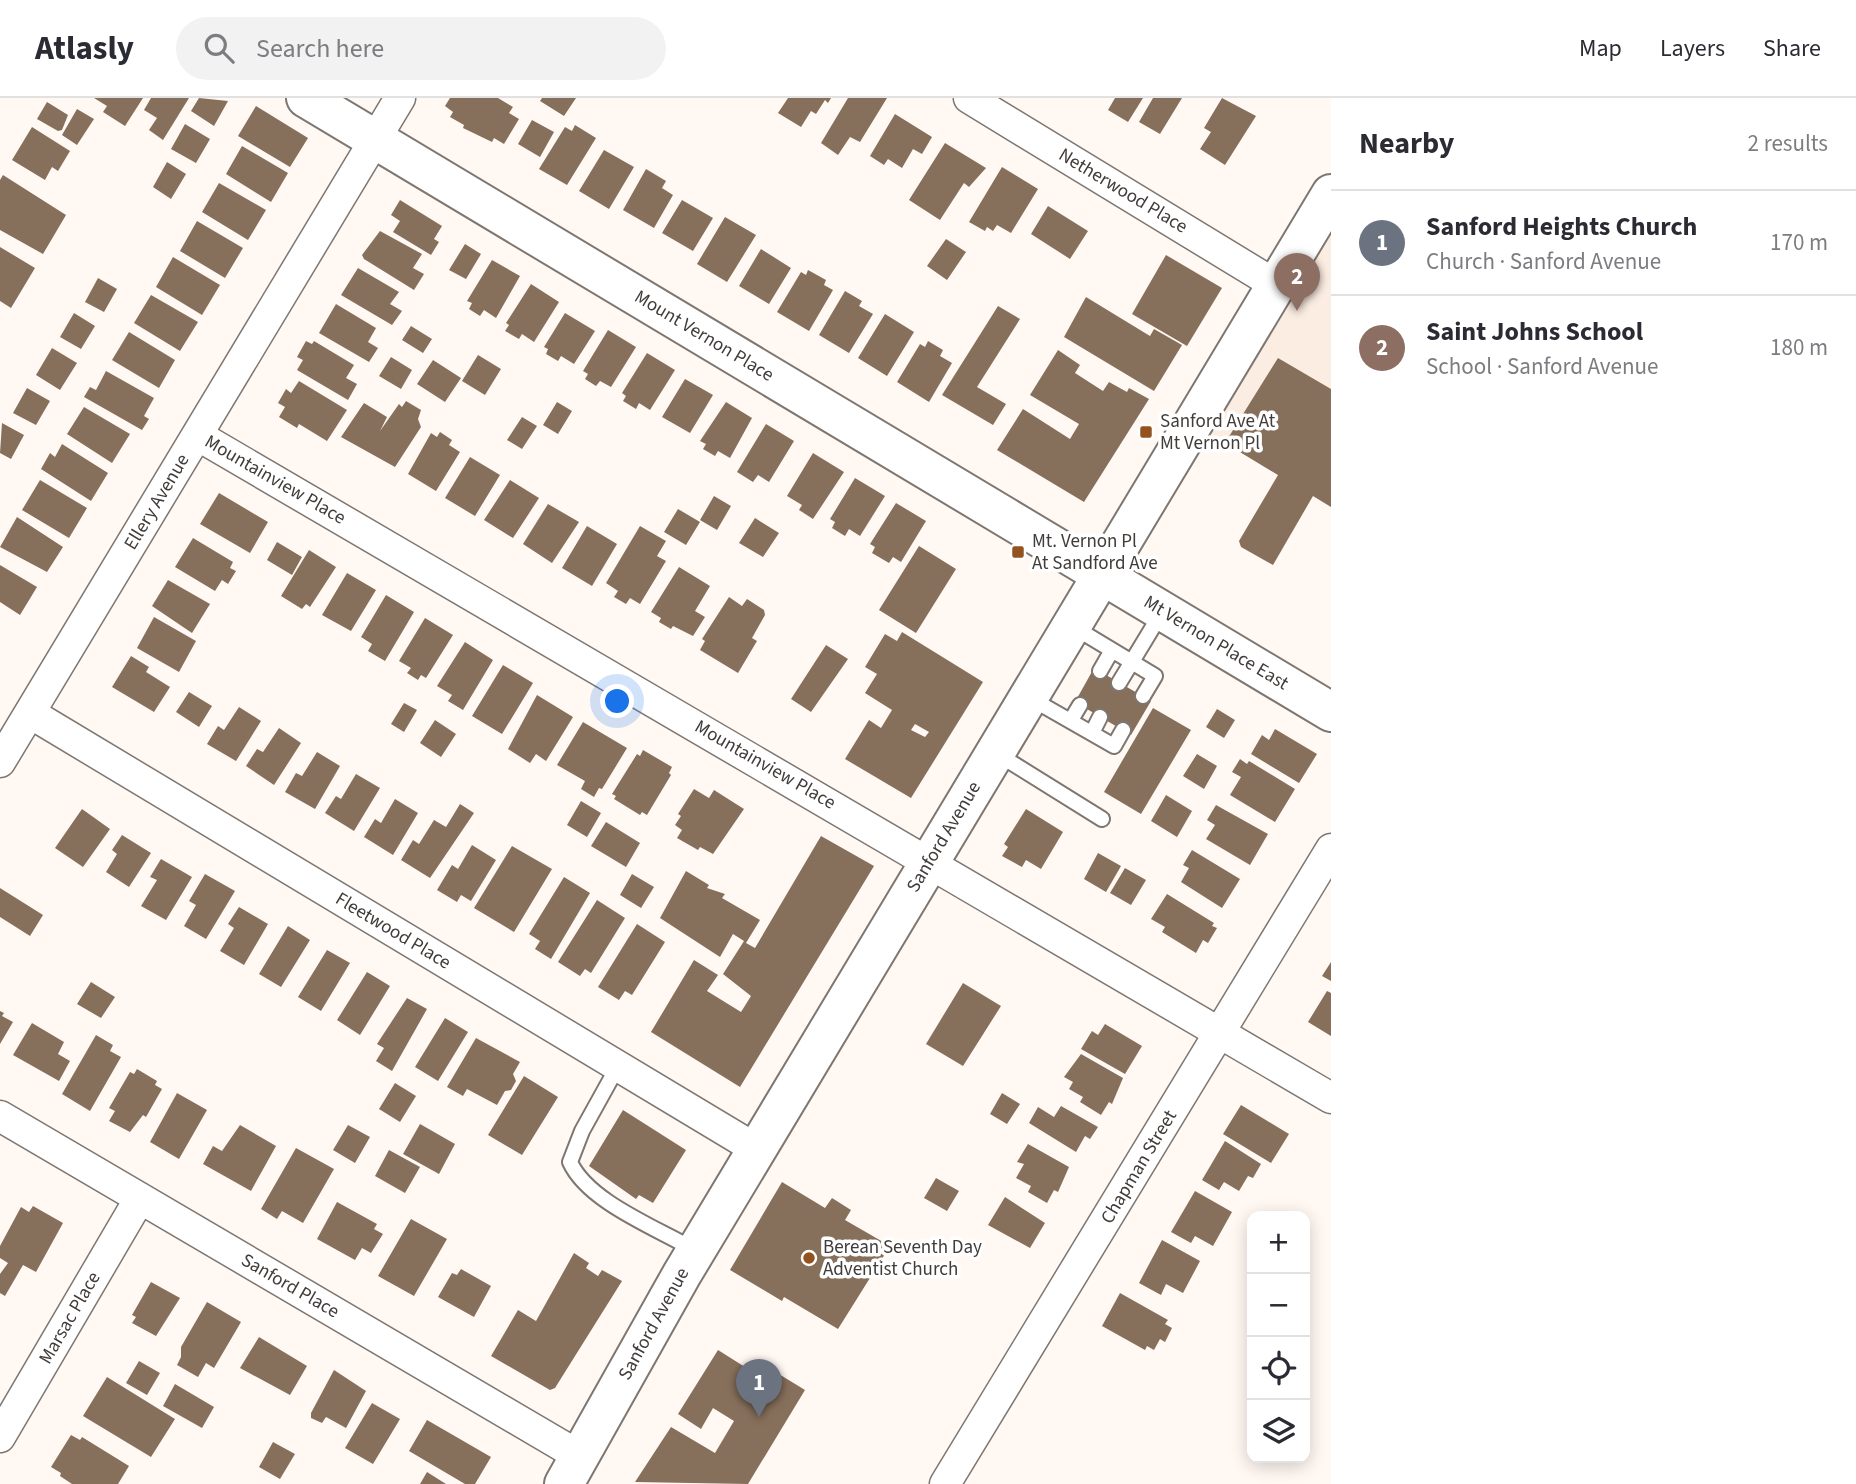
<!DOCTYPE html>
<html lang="en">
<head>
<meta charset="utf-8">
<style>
  :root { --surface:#fff; --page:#f2f2f3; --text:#2b2b33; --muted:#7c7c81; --line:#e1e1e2; --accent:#d93025 }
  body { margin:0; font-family:"Source Sans 3",sans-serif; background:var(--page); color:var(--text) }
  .controls { position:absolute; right:21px; bottom:21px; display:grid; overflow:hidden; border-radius:14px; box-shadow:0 4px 18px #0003 }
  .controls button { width:63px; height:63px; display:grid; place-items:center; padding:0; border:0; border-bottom:2px solid var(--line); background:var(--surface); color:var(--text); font:35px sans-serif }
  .you { position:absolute; left:618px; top:604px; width:24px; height:24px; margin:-18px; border:5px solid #fff; border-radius:50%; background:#1a73e8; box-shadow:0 0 0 10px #1a73e833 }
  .badge { display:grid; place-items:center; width:46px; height:46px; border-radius:50%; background:var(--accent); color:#fff; font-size:23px; font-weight:700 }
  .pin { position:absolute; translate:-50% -58px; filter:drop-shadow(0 2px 4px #0008) }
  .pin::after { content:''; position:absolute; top:37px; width:24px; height:21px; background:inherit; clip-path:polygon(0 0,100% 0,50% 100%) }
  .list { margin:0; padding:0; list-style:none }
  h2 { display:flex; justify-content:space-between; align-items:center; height:91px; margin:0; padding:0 28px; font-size:30px }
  h2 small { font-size:23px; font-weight:400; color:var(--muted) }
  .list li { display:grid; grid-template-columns:46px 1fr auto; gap:21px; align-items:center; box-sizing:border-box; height:105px; padding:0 28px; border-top:2px solid var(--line) }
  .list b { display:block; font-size:26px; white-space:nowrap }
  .list p { margin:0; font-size:23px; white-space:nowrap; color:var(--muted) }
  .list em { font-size:23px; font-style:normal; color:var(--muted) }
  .icon { flex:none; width:38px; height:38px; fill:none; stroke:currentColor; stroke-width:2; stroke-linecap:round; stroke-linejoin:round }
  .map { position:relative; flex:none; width:1331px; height:1386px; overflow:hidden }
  header { display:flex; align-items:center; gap:42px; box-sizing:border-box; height:98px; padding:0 35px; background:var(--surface); border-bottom:2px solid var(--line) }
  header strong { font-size:33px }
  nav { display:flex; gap:38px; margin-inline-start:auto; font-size:24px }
  .search { width:490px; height:63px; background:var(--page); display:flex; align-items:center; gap:18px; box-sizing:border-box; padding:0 24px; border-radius:38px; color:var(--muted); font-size:26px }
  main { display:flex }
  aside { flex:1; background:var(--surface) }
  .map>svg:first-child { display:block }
  .built { fill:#fcede2 }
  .building { fill:#87705b; fill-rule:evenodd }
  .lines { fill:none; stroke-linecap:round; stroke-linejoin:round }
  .lane-casing { stroke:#7e7671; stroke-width:18 }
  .street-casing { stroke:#7e7671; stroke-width:33 }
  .secondary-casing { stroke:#7e7671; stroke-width:42 }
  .lane { stroke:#fff; stroke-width:14 }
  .street { stroke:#fff; stroke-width:30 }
  .secondary { stroke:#fff; stroke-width:38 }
  .poi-dot { fill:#94521f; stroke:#fff; stroke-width:2.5 }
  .labels { text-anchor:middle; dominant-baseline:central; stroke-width:7; stroke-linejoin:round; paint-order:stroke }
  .street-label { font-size:19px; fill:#403c3a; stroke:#fff }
  .poi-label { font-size:19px; fill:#403c3a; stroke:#fff; text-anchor:start }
</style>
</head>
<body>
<header>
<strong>Atlasly</strong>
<div class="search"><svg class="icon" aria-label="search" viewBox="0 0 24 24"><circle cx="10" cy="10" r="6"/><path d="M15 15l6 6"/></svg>Search here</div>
<nav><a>Map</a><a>Layers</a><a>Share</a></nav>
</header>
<main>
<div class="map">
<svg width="1331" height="1386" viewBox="0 0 1331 1386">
  <rect width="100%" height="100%" fill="#fff8f3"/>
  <path class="built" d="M1331 100V409L1195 326Z"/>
  <path class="building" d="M94 0H143L125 28 103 14 107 8Z
    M151 0H189L163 42 149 32 157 20 144 12Z
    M199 0 228 3 214 28 191 13Z
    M450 0H498L513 9 509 15 519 21 504 46 494 40 492 44 463 30 464 27 450 19 453 14 445 8Z
    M542 0H576L564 18 540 3Z
    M788 0H831L828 5 825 2 816 16 811 13 801 29 778 15Z
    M848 0H887L860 44 850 39 838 57 821 45Z
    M1115 0H1143L1128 24 1108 12Z
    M1153 0H1182L1160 36 1139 24Z
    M1222 0 1256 18 1225 67 1200 51 1211 34 1204 30Z
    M47 4 68 17 62 32 58 33 37 21Z
    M256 8 308 40 290 69 238 38Z
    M77 11 94 21 77 47 62 37Z
    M895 16 932 39 922 56 913 51 902 70 888 61 884 67 870 58Z
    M532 22 554 34 540 59 518 46Z
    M185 26 210 41 196 65 171 51Z
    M575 27 596 40 567 87 539 71 565 29 572 33Z
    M32 29 70 53 58 73 52 69 45 82 12 62Z
    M945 45 986 70 969 89 964 85 940 122 909 102Z
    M242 48 288 75 271 104 226 76Z
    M604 52 634 69 609 111 579 93Z
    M167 64 186 76 171 101 153 89Z
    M1002 69 1038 91 1011 135 997 127 993 133 987 129 985 133 969 124Z
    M646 71 666 83 662 90 673 97 654 130 623 112Z
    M3 77 66 117 43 156 0 132V82Z
    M219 85 266 112 248 142 202 114Z
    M400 102 442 128 434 141 439 144 431 157 393 134 400 123 391 117Z
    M682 102 713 120 693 153 662 135Z
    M1048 108 1088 133 1070 161 1031 136Z
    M725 119 756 137 727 184 697 166Z
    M197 123 243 150 225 180 180 153Z
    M380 133 422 156 413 170 424 176 414 192 364 161 362 157Z
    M946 141 966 154 947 182 927 168Z
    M465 146 481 156 466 181 449 172Z
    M0 149 35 170 11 210 0 203Z
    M761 151 791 170 769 206 739 188Z
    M1166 157 1222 190 1187 248 1132 216Z
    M173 159 220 187 202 217 156 189Z
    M492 162 520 178 496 220 484 212 480 218 469 211 472 205 467 203Z
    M358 170 399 194 390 206 402 213 392 227 341 197Z
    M808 172 826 182 824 187 833 192 809 233 777 214 801 174 806 177Z
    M98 180 117 191 104 214 85 204Z
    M531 186 559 204 534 244 522 236 519 241 505 233 509 227 506 225Z
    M845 193 862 203 859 208 873 216 849 255 819 237Z
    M151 197 198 224 180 253 134 225Z
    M1086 199 1150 238 1154 231 1182 247 1154 293 1064 239Z
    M336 206 376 230 368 244 378 250 369 264 319 235Z
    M998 208 1020 221 977 289 1006 306 993 327 942 297Z
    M74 215 95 228 81 251 60 239Z
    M565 215 595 233 574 266 561 258 558 263 546 256 548 251 544 249Z
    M885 216 914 234 887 278 858 260Z
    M411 228 432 241 423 255 402 242Z
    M608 232 636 249 611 289 600 283 596 288 585 281 588 276 583 273Z
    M129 234 175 262 159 290 112 262Z
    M306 243 312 246 314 243 354 267 346 280 357 286 348 302 297 272 303 262 297 259Z
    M928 243 943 252 940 258 952 265 929 304 897 284 920 246 925 249Z
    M52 250 77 265 60 292 36 277Z
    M1058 252 1080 267 1075 275 1103 293 1109 284 1127 294 1129 290 1149 301 1084 404 997 352 1023 311 1070 341 1079 326 1030 297Z
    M647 255 675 272 650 312 639 305 636 311 623 303 626 298 622 295Z
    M478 257 501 271 485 297 462 283Z
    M391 259 412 272 401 291 379 278Z
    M1278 260 1331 291V409L1313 398 1273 467 1241 449 1239 443 1278 377 1225 345Z
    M433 262 461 280 445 304 417 286Z
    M106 273 154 300 144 318 149 321 142 332 84 299 90 289 96 292Z
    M685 281 713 297 690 335 662 319Z
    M299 283 347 312 327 343 299 326 297 330 279 319 285 309 278 305 286 291 291 295Z
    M27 290 50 303 36 327 13 315Z
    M406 303 421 312 418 321 421 329 395 369 341 339 364 305 387 319 380 333 399 306 402 309Z
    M557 304 572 313 558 336 543 327Z
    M726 304 752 320 730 360 718 353 715 358 703 351 706 346 700 343Z
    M84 309 130 336 112 365 67 336Z
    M522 319 537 328 522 351 507 342Z
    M2 325 24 337 11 361 0 355Z
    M766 326 794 343 769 384 758 377 753 384 737 374Z
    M440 334 452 342 449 347 460 354 436 393 408 376 431 335 437 339Z
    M62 346 108 375 91 403 41 371 50 355 55 359Z
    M813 355 844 374 813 421 799 412 802 407 787 398Z
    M470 359 500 377 475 418 445 400Z
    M855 380 885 398 860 438 849 431 845 438 832 430 835 424 830 421Z
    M40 382 87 410 69 440 22 412Z
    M510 382 539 400 513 440 484 422Z
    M219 395 268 424 250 455 200 426Z
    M714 398 731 408 717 432 700 422Z
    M896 405 926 423 901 464 893 459 889 465 872 455 875 449 870 446Z
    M548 406 579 424 552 465 523 446Z
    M678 411 700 424 686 447 664 434Z
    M17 419 63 449 47 474 0 449Z
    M755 420 779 435 763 459 739 445Z
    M587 428 617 446 592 488 562 470Z
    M640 428 666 443 657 458 666 463 640 506 630 500 626 506 614 499 618 493 606 485Z
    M193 440 233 464 230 470 236 473 228 486 222 482 215 493 175 469Z
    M277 444 302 459 292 477 267 462Z
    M919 448 956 471 916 535 879 512Z
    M309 452 336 469 310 509 306 506 302 511 281 498Z
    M0 467 37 489 20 517 0 504Z
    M679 469 710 488 695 513 705 519 693 538 673 528 671 531 659 524 661 520 651 514Z
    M347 475 376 492 351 533 322 517Z
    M168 482 210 506 192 535 152 508Z
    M386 497 414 514 385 563 368 553 372 546 361 539Z
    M729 499 742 508 747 501 764 512 765 517 752 540 757 543 738 575 700 552 705 543 702 541Z
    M154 519 196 543 179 574 137 550Z
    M425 520 453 537 426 580 421 577 418 582 407 575 411 570 399 563Z
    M902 534 983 584 911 700 845 661 869 622 881 630 892 612 865 595 877 576 865 569 885 536 897 543ZM915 626 929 634 925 639 911 632Z
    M465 544 493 562 463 612 448 603 452 597 437 588Z
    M826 547 848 561 811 614 791 601Z
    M131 558 149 569 146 574 170 589 154 614 112 589Z
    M503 567 533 585 502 636 472 618Z
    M1094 570 1151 603 1131 637 1075 604Z
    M189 594 212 608 199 629 176 614Z
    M537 597 573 619 546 663 536 656 530 665 508 651Z
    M404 605 417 612 404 634 391 626Z
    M239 609 261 623 236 663 207 646 218 628 224 632Z
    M1153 610 1191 632 1141 716 1104 694Z
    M1217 611 1235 622 1224 640 1206 629Z
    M435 622 456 636 441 659 420 645Z
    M583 624 627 650 602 691 599 690 594 699 581 691 585 683 557 667Z
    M279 630 301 645 274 687 246 668 257 651 263 654Z
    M1275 631 1317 656 1299 685 1251 656 1262 637 1269 642Z
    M643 652 672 669 669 675 671 677 647 717 642 714 640 717 614 701 616 698 612 696 637 656 640 658Z
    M317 654 340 668 315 711 285 694 296 675 302 678Z
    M1197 656 1217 668 1204 691 1183 678Z
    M1240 661 1247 666 1249 663 1295 691 1275 724 1230 697 1241 679 1232 674Z
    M356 676 380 690 354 733 325 715 336 698 341 701Z
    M694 691 709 700 714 692 744 711 713 756 700 749 698 752 677 740 682 732 675 727 681 718 678 716Z
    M1166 697 1192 713 1177 739 1151 723Z
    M395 701 418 715 393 757 364 739 375 721 381 725Z
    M581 703 601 715 587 739 567 727Z
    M460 706 474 715 430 780 401 762 413 742 419 746 434 722 446 729Z
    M1216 707 1268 736 1250 767 1206 741 1215 727 1207 722Z
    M82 711 110 731 83 769 55 750Z
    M1026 711 1063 734 1041 771 1026 762 1022 769 1002 758 1008 749 1004 746Z
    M606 724 640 745 626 769 591 748Z
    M122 737 151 755 129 789 106 774 117 756 112 752Z
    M821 738 874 768 740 989 651 934 694 862 718 877 707 893 741 914 751 898 723 876 744 843 733 836 720 859 660 820 686 773 709 787 707 790 725 796 722 800 760 822 746 845 755 850Z
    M472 747 496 762 471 803 461 797 457 804 437 792 452 767 458 771Z
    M512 748 552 771 514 834 474 810Z
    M1192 752 1240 781 1222 810 1181 784 1189 770 1183 767Z
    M1098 755 1121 768 1106 794 1084 781Z
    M161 761 192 779 166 822 141 808 157 782 150 779Z
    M1125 770 1146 782 1131 807 1110 795Z
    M205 776 235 793 206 841 184 828 196 807 189 803Z
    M632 776 654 789 641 810 620 797Z
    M564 779 590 795 551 861 535 851 540 843 529 836Z
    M0 790 43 817 30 838 0 819Z
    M1167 796 1214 825 1212 828 1217 830 1208 845 1203 842 1196 855 1162 834 1165 829 1151 821Z
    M597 802 625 820 591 875 585 871 580 878 558 864Z
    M239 809 268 826 244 867 220 853 234 830 228 826Z
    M637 826 665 844 632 897 625 893 619 902 598 889Z
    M288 828 310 842 281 889 259 876Z
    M327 852 350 865 321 913 298 899Z
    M1331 864V883L1322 878Z
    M367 874 390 888 360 937 337 922Z
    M91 884 115 899 101 920 77 906Z
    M963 885 1001 908 963 968 926 946Z
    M1327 893 1331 895V938L1308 924Z
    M407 900 427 911 392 973 376 963 384 950 377 946Z
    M0 913 4 915 2 918 13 924 0 946Z
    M445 920 468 934 438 983 415 969Z
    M32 925 64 944 58 956 70 963 59 983 13 957Z
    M1105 926 1142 948 1125 976 1081 951 1092 933 1098 937Z
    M96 937 113 947 110 953 121 959 90 1013 62 996Z
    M476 940 520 964 513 976 516 983 511 992 505 993 497 1007 467 991 463 998 447 989Z
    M1081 956 1123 980 1112 1006 1109 1004 1101 1017 1080 1004 1083 999 1069 991 1073 984 1064 979Z
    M137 971 157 983 155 987 162 991 146 1019 143 1017 130 1034 109 1023 115 1013 109 1010 130 974 134 976Z
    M524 978 558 999 522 1057 488 1037Z
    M395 985 416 998 400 1024 379 1011Z
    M177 995 207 1012 179 1061 150 1044Z
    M1002 995 1020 1006 1007 1026 990 1016Z
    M1241 1007 1289 1036 1271 1065 1223 1036Z
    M1061 1008 1098 1029 1090 1041 1085 1038 1076 1054 1029 1025 1038 1009 1054 1019Z
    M623 1012 686 1052 653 1105 639 1097 636 1101 589 1068Z
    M420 1026 455 1046 439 1076 403 1056Z
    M240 1027 276 1048 251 1093 203 1066 213 1048 222 1053Z
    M348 1027 370 1039 355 1065 333 1052Z
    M1225 1043 1261 1066 1253 1080 1248 1078 1239 1093 1224 1084 1219 1092 1202 1082Z
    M1028 1046 1069 1069 1058 1094 1054 1092 1047 1105 1028 1094 1031 1088 1016 1080 1024 1066 1017 1064Z
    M296 1050 334 1071 303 1125 282 1113 277 1121 261 1111Z
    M389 1052 420 1069 405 1095 375 1078Z
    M936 1080 959 1093 947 1113 924 1100Z
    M782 1084 825 1110 832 1100 851 1112 845 1122 890 1148 838 1231 784 1199 782 1203 730 1172Z
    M1195 1093 1232 1114 1213 1148 1195 1138 1191 1145 1171 1134Z
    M1005 1099 1045 1125 1030 1150 988 1127Z
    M337 1104 377 1126 374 1131 383 1136 371 1155 362 1150 355 1162 317 1141Z
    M33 1108 63 1125 36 1174 23 1167 5 1198 0 1195V1176L8 1165 0 1160V1148L21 1109 29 1114Z
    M411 1121 447 1141 414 1198 378 1178Z
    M1162 1142 1200 1163 1183 1195 1166 1186 1161 1197 1139 1185Z
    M574 1155 589 1165 586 1170 598 1178 602 1172 622 1183 555 1290 550 1292 491 1258 518 1212 536 1223Z
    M461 1171 491 1188 474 1219 438 1199 452 1175 457 1177Z
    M151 1184 180 1200 156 1238 132 1225 136 1219 132 1217Z
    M1120 1195 1168 1222 1165 1226 1172 1230 1165 1244 1160 1241 1154 1252 1147 1248 1145 1252 1102 1228Z
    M207 1204 241 1224 214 1270 206 1265 198 1279 177 1267 181 1259V1249Z
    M259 1239 307 1268 290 1297 240 1270Z
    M718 1252 764 1281 769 1270 805 1292 748 1386 635 1384 671 1329 715 1355 734 1323 713 1310 701 1331 678 1316Z
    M139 1263 160 1275 147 1297 126 1285Z
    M334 1272 366 1293 346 1330 326 1319 322 1325 311 1320V1315Z
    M107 1279 175 1321 151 1359 83 1318Z
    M175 1286 214 1309 202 1330 163 1308Z
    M372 1305 400 1321 373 1366 345 1350Z
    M427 1322 491 1359 475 1386H465L409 1353Z
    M71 1337 80 1342 82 1339 129 1368 118 1386H72L60 1378 61 1375 51 1369Z
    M273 1344 295 1356 280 1381 259 1369Z
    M427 1374 446 1386H420Z"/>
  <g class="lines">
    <defs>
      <path id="lane" d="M1072 528 1155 578 1143 598
        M1100 573 1112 552
        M1119 585 1162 514
        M1030 600 1114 648 1123 632
        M1071 622 1080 607
        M1092 635 1100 619
        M996 655 1102 721
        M618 968 582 1033 570 1064C588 1104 657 1130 696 1153"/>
      <path id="street" d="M969 0 1276 187
        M197 337 1331 1000
        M30 615 756 1051
        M0 664 400 0
        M0 1018 581 1359
        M0 1339 140 1100
        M945 1386 1331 751"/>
      <path id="secondary" d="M306 0 1331 614
        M564 1386 682 1176 1331 96"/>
    </defs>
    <use href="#lane" class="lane-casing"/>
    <use href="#street" class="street-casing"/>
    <use href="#secondary" class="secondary-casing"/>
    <use href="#lane" class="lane"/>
    <use href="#street" class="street"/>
    <use href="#secondary" class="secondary"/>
  </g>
  <g class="poi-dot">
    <rect x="1139" y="327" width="14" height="14" rx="3.5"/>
    <rect x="1011" y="447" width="14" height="14" rx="3.5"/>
    <circle cx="809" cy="1160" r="7"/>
  </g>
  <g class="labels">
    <g class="street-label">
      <text transform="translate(1123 93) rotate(31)">Netherwood Place</text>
      <text transform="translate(704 238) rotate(31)">Mount Vernon Place</text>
      <text transform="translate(275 382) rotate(30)">Mountainview Place</text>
      <text transform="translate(157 404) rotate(-59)">Ellery Avenue</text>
      <text transform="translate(1216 545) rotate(31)">Mt Vernon Place East</text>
      <text transform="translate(765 667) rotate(30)">Mountainview Place</text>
      <text transform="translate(944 739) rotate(-59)">Sanford Avenue</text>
      <text transform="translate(393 833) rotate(31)">Fleetwood Place</text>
      <text transform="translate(1139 1069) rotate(-59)">Chapman Street</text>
      <text transform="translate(290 1188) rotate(30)">Sanford Place</text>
      <text transform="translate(70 1220) rotate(-60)">Marsac Place</text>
      <text transform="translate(654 1226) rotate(-61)">Sanford Avenue</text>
    </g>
    <g class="poi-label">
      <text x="1160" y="323">Sanford Ave At<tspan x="1160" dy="22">Mt Vernon Pl</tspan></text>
      <text x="1032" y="443">Mt. Vernon Pl<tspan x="1032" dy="22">At Sandford Ave</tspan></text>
      <text x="823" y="1149">Berean Seventh Day<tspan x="823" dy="22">Adventist Church</tspan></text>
    </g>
  </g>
</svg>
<div class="controls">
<button>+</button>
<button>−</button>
<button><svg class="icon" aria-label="locate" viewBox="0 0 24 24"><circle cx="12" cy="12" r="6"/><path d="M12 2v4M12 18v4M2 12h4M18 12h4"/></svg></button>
<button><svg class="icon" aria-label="layers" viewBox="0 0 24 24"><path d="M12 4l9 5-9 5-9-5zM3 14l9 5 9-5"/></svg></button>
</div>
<div class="you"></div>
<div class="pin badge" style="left:759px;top:1319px;background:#6b7280">1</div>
<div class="pin badge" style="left:1297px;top:213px;background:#8d6e63">2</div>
</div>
<aside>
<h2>Nearby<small>2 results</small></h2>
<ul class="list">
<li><span class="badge" style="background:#6b7280">1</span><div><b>Sanford Heights Church</b><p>Church · Sanford Avenue</p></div><em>170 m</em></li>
<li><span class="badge" style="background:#8d6e63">2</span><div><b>Saint Johns School</b><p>School · Sanford Avenue</p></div><em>180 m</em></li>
</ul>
</aside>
</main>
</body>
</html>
